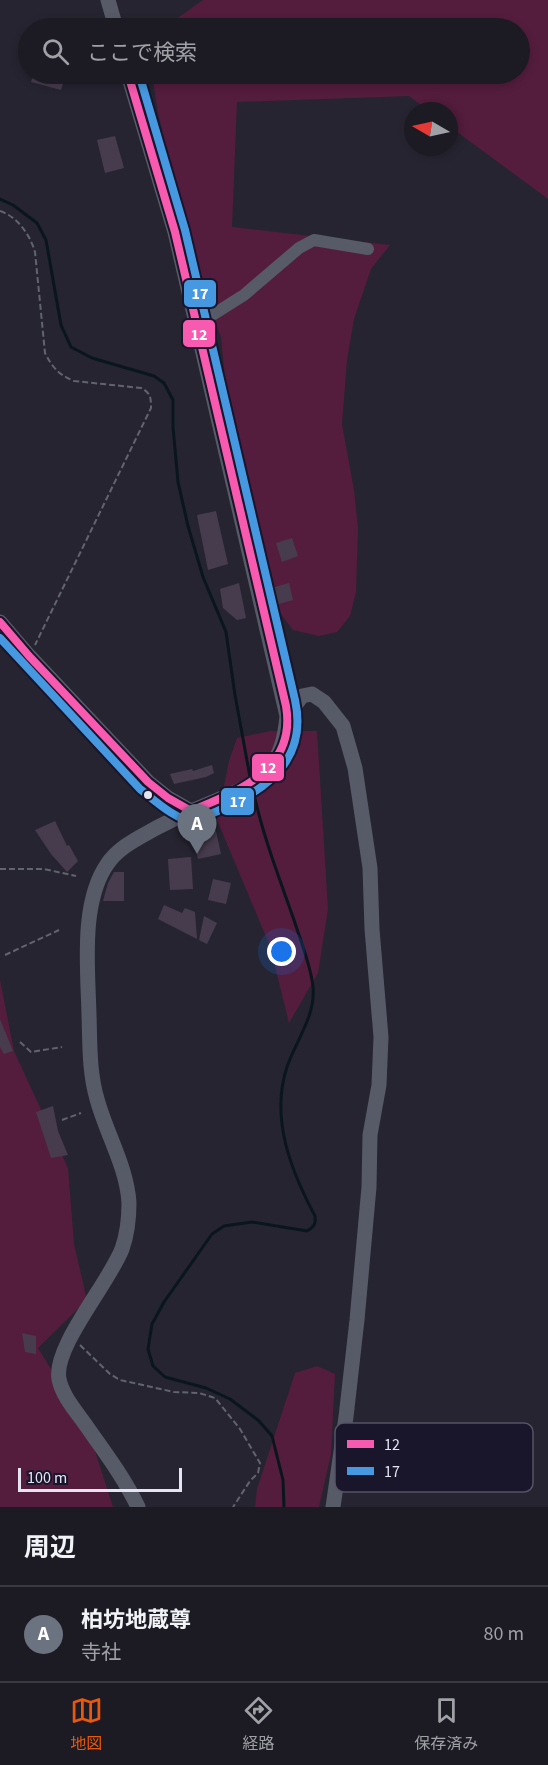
<!DOCTYPE html>
<html lang="ja">
<head>
<meta charset="utf-8">
<style>
  :root { --surface:#1c1b24; --page:#292831; --text:#f1f3f6; --muted:#a0a1a6; --line:#3a3941; --accent:#ea580c }
  body { margin:0; font-family:"Source Sans 3","Noto Sans JP",sans-serif; background:var(--page); color:var(--text) }
  .compass { position:absolute; left:404px; top:102px; width:54px; height:54px; border-radius:50%; background:var(--surface); box-shadow:0 3px 9px #0003; rotate:279deg }
  .scale { position:absolute; left:18px; bottom:15px; width:164px; box-sizing:border-box; padding-left:6px; border:3px solid #e5e4f3; border-top:0; font-size:16px; line-height:21px; white-space:nowrap; color:#e5e4f3; -webkit-text-stroke:4px #19152b; paint-order:stroke }
  .you { position:absolute; left:282px; top:952px; width:21px; height:21px; margin:-15px; border:4px solid #fff; border-radius:50%; background:#1a73e8; box-shadow:0 0 0 9px #1a73e833 }
  .badge { display:grid; place-items:center; width:39px; height:39px; border-radius:50%; background:var(--accent); color:#fff; font-size:20px; font-weight:700 }
  .pin { position:absolute; translate:-50% -50px; filter:drop-shadow(0 2px 3px #0008) }
  .pin::after { content:''; position:absolute; top:32px; width:21px; height:18px; background:inherit; clip-path:polygon(0 0,100% 0,50% 100%) }
  .list { margin:0; padding:0; list-style:none }
  h2 { display:flex; justify-content:space-between; align-items:center; height:78px; margin:0; padding:0 24px; font-size:26px }
  h2 small { font-size:20px; font-weight:400; color:var(--muted) }
  .list li { display:grid; grid-template-columns:39px 1fr auto; gap:18px; align-items:center; box-sizing:border-box; height:96px; padding:0 24px; border-top:2px solid var(--line) }
  .list b { display:block; font-size:22px; white-space:nowrap }
  .list p { margin:0; font-size:20px; white-space:nowrap; color:var(--muted) }
  .list em { font-size:20px; font-style:normal; color:var(--muted) }
  .icon { flex:none; width:33px; height:33px; fill:none; stroke:currentColor; stroke-width:2; stroke-linecap:round; stroke-linejoin:round }
  .map { position:relative; flex:none; width:548px; height:1507px; overflow:hidden }
  .search { position:absolute; background:var(--surface); box-shadow:0 3px 9px #0003; left:18px; right:18px; top:18px; height:66px; display:flex; align-items:center; gap:15px; box-sizing:border-box; padding:0 21px; border-radius:33px; color:var(--muted); font-size:22px }
  .sheet { height:174px; background:var(--surface) }
  nav { display:flex; justify-content:space-around; align-items:center; box-sizing:border-box; height:84px; border-top:2px solid var(--line); background:var(--surface); font-size:16px; color:var(--muted) }
  nav a { display:grid; justify-items:center; gap:3px }
  nav .on { color:var(--accent) }
  .map>svg:first-child { display:block }
  .green { fill:#541d3d }
  .lines { fill:none; stroke-linecap:round; stroke-linejoin:round }
  .stream { stroke:#0a161e; stroke-width:3 }
  .building { fill:#473c4e }
  .path { stroke:#62646d; stroke-width:2; stroke-dasharray:6 3; stroke-linecap:butt }
  .minor { stroke:#575b67; stroke-width:12 }
  .tertiary { stroke:#575b67; stroke-width:15 }
  .bus-1-casing { stroke:#19152b; stroke-width:12 }
  .bus-2-casing { stroke:#19152b; stroke-width:12 }
  .bus-1 { stroke:#f75aaf; stroke-width:8 }
  .bus-2 { stroke:#4699e1; stroke-width:8 }
  .bus-dot { fill:#e5e4f3; stroke:#19152b; stroke-width:2 }
  .key { fill:#19152b; stroke:#565367; stroke-width:1.5 }
  .key-label { font-size:16px; fill:#e5e4f3 }
  .line-badge { stroke:#19152b; stroke-width:2 }
  .badge-label { font-size:16px; text-anchor:middle; font-weight:bold; fill:#fff }
</style>
</head>
<body>
<div class="map">
<svg width="548" height="1507" viewBox="0 0 548 1507">
  <rect width="100%" height="100%" fill="#262430"/>
  <path class="green" d="M203 0H548V199L449 126V111H429L409 96 237 102 232 227 390 245 371 269 354 319 347 360 342 424 354 490 358 528 356 592 350 616 337 632 319 636 293 630 274 605 262 570 246 486 229 419 221 337 190 255 178 195 158 113 152 74H520V28H169L172 22Z
    M270 731H317L328 909 318 973 289 1023 270 946 217 820 229 761 237 738Z
    M0 980 14 1051 68 1168 74 1244 87 1300 38 1348 67 1395 95 1451 113 1507H0Z
    M317 1366 335 1374 331 1454 319 1507H255L257 1489 295 1373Z"/>
  <g class="lines">
    <path class="stream" d="M0 199 13 205 37 223 46 240 61 325 71 347 92 358 154 376 164 383 173 400V427L178 482 188 526 203 577 226 632 235 695 250 777
      M253 789C262 834 279 877 294 920 301 942 310 963 313 986 316 1016 296 1040 287 1067 270 1118 291 1171 315 1216 316 1224 314 1227 307 1231L252 1222 224 1226 212 1234 164 1302 152 1324 148 1349 153 1366 165 1377 206 1388 230 1399 259 1421 272 1436 283 1480 284 1507"/>
  </g>
  <path class="building" d="M34 74H42L64 80 61 90 31 82Z
    M115 136 124 168 105 173 97 140Z
    M216 511 228 564 208 570 197 515Z
    M292 538 298 556 282 562 276 543Z
    M239 583 246 618 237 620 223 608 220 589Z
    M289 583 293 600 272 606 268 589Z
    M212 765 214 773 206 777 174 784 170 774 192 769 193 771Z
    M55 821 67 846 69 845 78 861 67 872 51 854 35 830Z
    M216 831 221 854 198 859 193 837Z
    M191 857 193 889 170 890 168 859Z
    M114 872H124V901H103L108 883Z
    M213 879 231 883 226 904 208 900Z
    M164 905 182 913 185 908 195 912 197 939 158 919Z
    M204 916 217 923 207 944 199 940Z
    M0 1019 13 1051 4 1054 0 1047Z
    M53 1106 58 1131 68 1155 51 1158 36 1112Z
    M22 1333 36 1336V1354L25 1352Z"/>
  <g class="lines">
    <path class="path" d="M0 211C18 217 30 235 35 252L45 353C52 367 59 375 74 381L141 388C151 393 151 398 151 408L35 645
      M0 869H44L76 876
      M5 955 59 930
      M20 1042 31 1052 62 1047
      M62 1120 81 1113
      M80 1345 110 1374 120 1380 174 1392 199 1393 215 1398 240 1429 260 1463 258 1473 250 1481 233 1507"/>
    <path class="minor" d="M196 318 214 314 244 295 299 248 314 240 368 249"/>
    <path class="tertiary" d="M108 0 116 28
      M128 74 175 232 287 716C285 737 281 756 266 772 252 787 231 794 213 802 188 812 164 823 140 837 128 844 116 851 108 863 80 902 88 969 89 1015 90 1043 89 1072 97 1099 106 1133 127 1167 129 1203 129 1217 127 1235 122 1249 109 1283 53 1347 59 1379 62 1395 75 1410 85 1424 103 1450 124 1477 138 1507
      M0 622 29 656 148 782 168 798 191 811
      M287 716 302 696 312 694 324 702 343 726 355 768 370 868 372 929 381 1037 379 1085 370 1135 369 1187 357 1320 346 1417 333 1507"/>
    <defs>
      <path id="bus-1" d="M0 622 29 656 148 782 168 798 191 811C238 791 297 770 286 706L175 232 128 74"/>
      <path id="bus-2" d="M0 638 140 789C153 799 178 822 194 821 248 799 311 772 295 700L185 230 139 74"/>
    </defs>
    <use href="#bus-1" class="bus-1-casing"/>
    <use href="#bus-2" class="bus-2-casing"/>
    <use href="#bus-1" class="bus-1"/>
    <use href="#bus-2" class="bus-2"/>
  </g>
  <circle class="bus-dot" cx="148" cy="795" r="5"/>
  <rect x="335" y="1423" width="198" height="69" rx="9" class="key"/>
  <rect x="347" y="1440" width="27" height="8" fill="#f75aaf"/>
  <rect x="347" y="1467" width="27" height="8" fill="#4699e1"/>
  <g class="key-label">
    <text x="384" y="1450">12</text>
    <text x="384" y="1477">17</text>
  </g>
  <g class="line-badge">
    <rect x="183" y="279" width="34" height="29" rx="6" fill="#4699e1"/>
    <rect x="182" y="319" width="34" height="29" rx="6" fill="#f75aaf"/>
    <rect x="251" y="753" width="34" height="29" rx="6" fill="#f75aaf"/>
    <rect x="220" y="787" width="35" height="29" rx="6" fill="#4699e1"/>
  </g>
  <g class="badge-label">
    <text x="200" y="299">17</text>
    <text x="199" y="340">12</text>
    <text x="268" y="773">12</text>
    <text x="238" y="807">17</text>
  </g>
</svg>
<svg class="compass" viewBox="-18 -18 36 36"><path d="M0-13l5 13h-10z" fill="#e53935"/><path d="M0 13l5-13h-10z" fill="#a0a1a6"/></svg>
<div class="scale">100 m</div>
<div class="you"></div>
<div class="pin badge" style="left:197px;top:854px;background:#6b7280">A</div>
<div class="search"><svg class="icon" aria-label="search" viewBox="0 0 24 24"><circle cx="10" cy="10" r="6"/><path d="M15 15l6 6"/></svg>ここで検索</div>
</div>
<section class="sheet">
<h2>周辺<small></small></h2>
<ul class="list">
<li><span class="badge" style="background:#6b7280">A</span><div><b>柏坊地蔵尊</b><p>寺社</p></div><em>80 m</em></li>
</ul>
</section>
<nav>
<a class="on"><svg class="icon" aria-label="map" viewBox="0 0 24 24"><path d="M3 6l6-2 6 2 6-2v14l-6 2-6-2-6 2zM9 4v14M15 6v14"/></svg>地図</a>
<a><svg class="icon" aria-label="directions" viewBox="0 0 24 24"><path d="M12 3l9 9-9 9-9-9zM9 14v-3h6M13 9l2 2-2 2"/></svg>経路</a>
<a><svg class="icon" aria-label="saved" viewBox="0 0 24 24"><path d="M7 4h10v16l-5-4-5 4z"/></svg>保存済み</a>
</nav>
</body>
</html>
